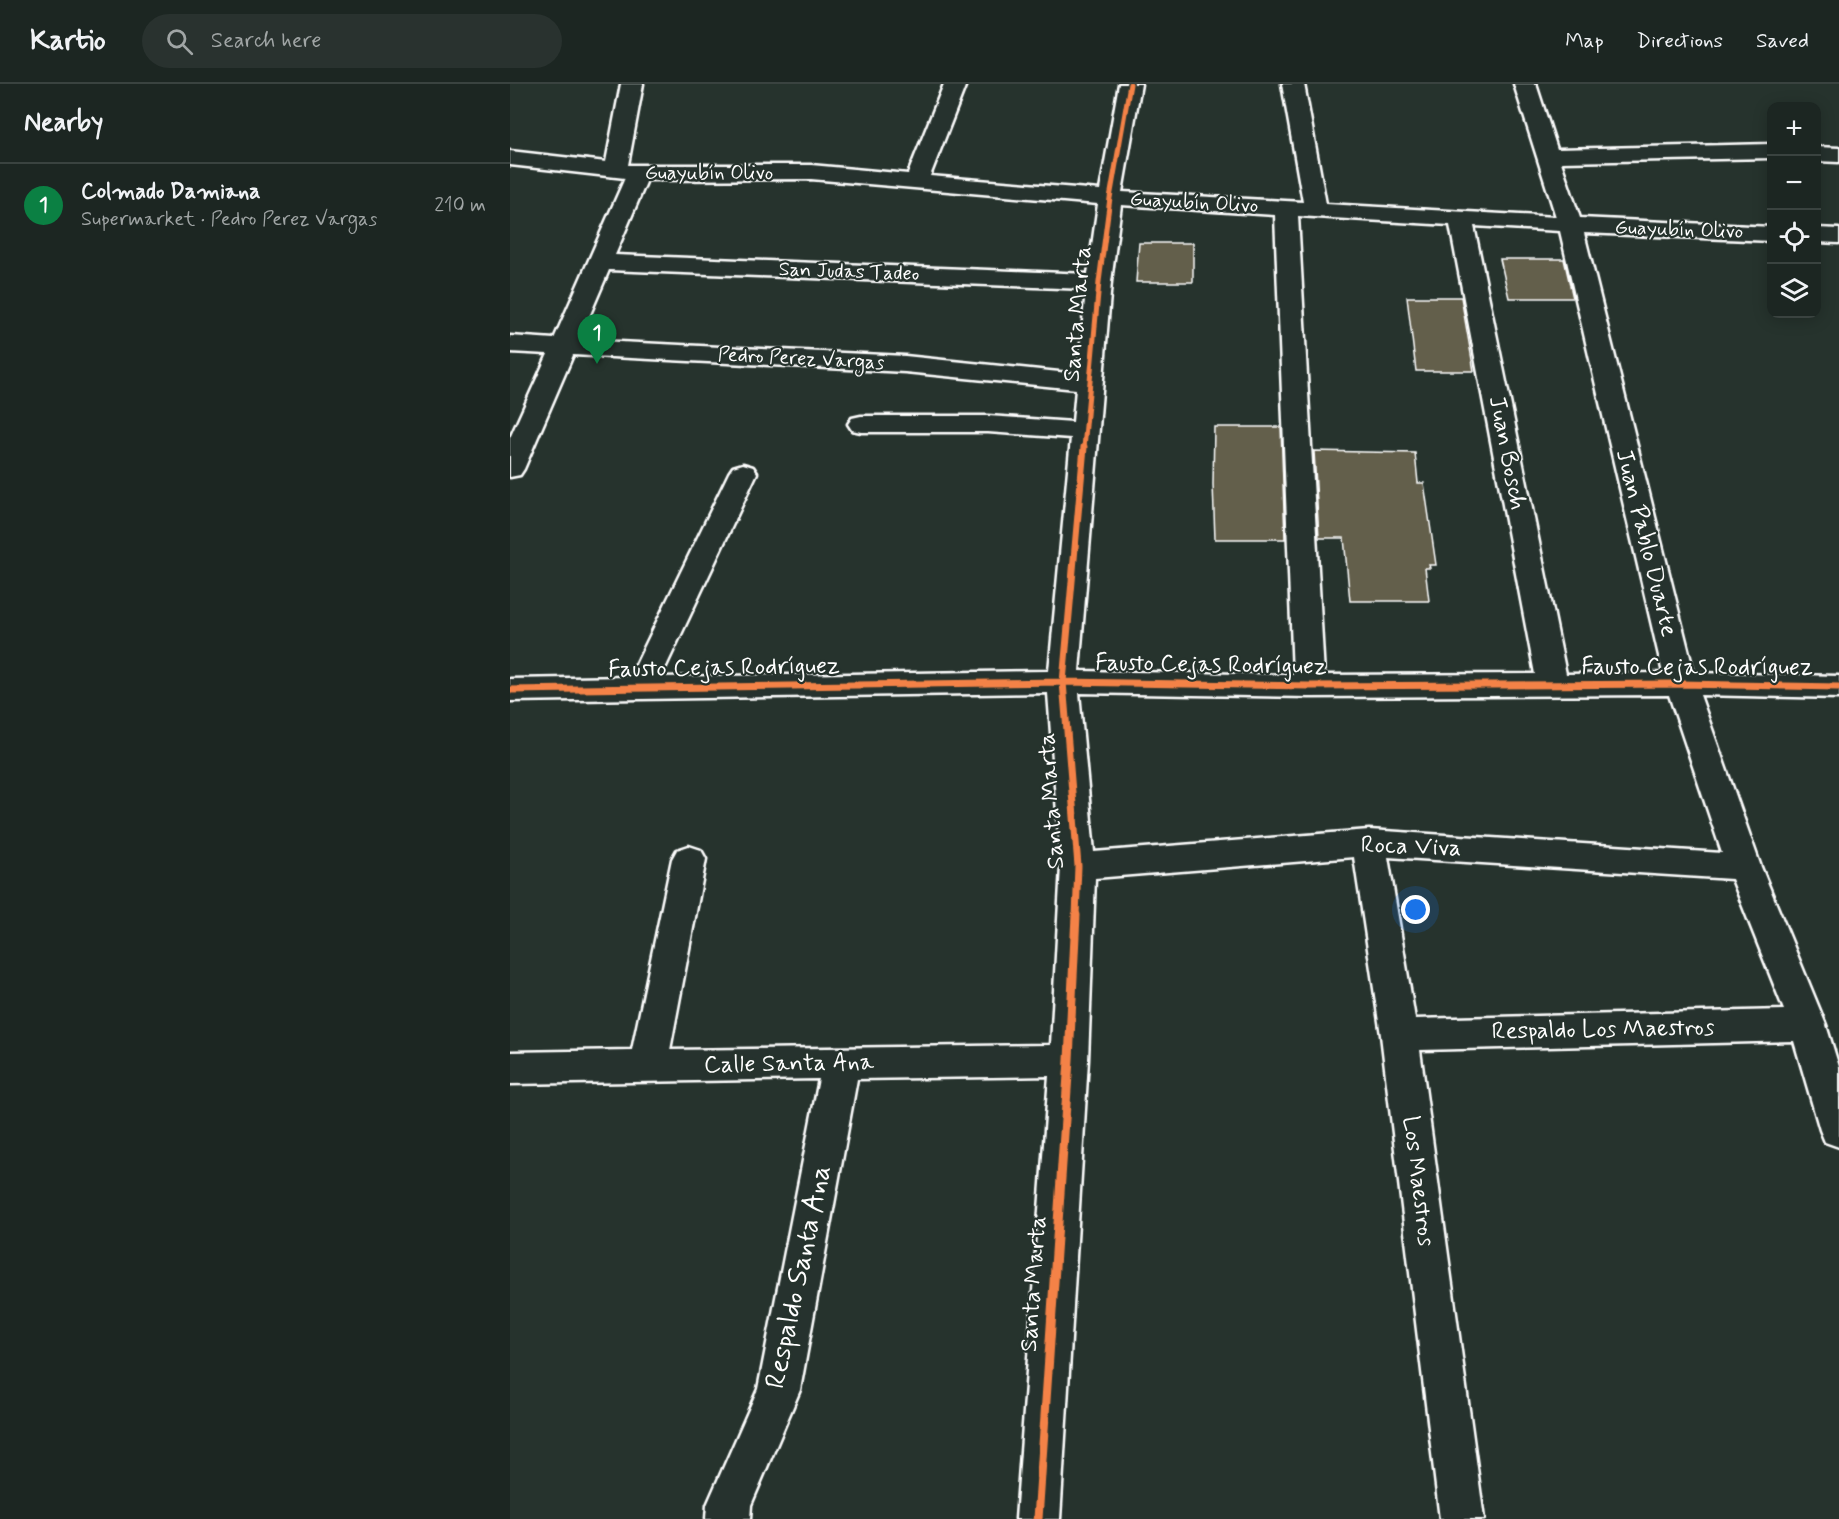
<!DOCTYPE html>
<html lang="en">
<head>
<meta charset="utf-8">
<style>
  :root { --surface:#1c2622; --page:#29322f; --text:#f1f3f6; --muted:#a0a5a5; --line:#3a4340; --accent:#0b8043 }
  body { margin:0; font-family:Mynerve,sans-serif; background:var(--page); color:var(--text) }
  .controls { position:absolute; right:18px; top:18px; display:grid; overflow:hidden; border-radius:12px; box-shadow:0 3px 15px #0003 }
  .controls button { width:54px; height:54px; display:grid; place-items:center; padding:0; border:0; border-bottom:2px solid var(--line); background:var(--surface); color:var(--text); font:30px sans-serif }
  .you { position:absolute; left:906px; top:826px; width:21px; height:21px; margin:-15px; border:4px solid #fff; border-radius:50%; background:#1a73e8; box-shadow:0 0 0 9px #1a73e833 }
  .badge { display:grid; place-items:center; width:39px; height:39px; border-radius:50%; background:var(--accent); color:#fff; font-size:20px; font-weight:700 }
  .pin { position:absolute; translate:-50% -50px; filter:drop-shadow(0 2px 3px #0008) }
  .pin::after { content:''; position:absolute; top:32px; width:21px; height:18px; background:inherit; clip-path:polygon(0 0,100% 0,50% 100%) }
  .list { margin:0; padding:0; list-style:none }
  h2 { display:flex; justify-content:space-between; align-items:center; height:78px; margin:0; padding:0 24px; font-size:26px }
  h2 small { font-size:20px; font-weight:400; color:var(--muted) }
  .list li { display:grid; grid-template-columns:39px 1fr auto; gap:18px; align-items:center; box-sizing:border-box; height:84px; padding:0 24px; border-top:2px solid var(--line) }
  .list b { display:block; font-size:22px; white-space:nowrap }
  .list p { margin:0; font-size:20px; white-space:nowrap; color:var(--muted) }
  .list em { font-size:20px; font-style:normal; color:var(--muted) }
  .icon { flex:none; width:33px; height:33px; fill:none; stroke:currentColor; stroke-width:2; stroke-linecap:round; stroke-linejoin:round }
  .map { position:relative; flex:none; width:1329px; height:1435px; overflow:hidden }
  header { display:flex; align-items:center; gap:36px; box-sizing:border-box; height:84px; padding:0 30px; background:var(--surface); border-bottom:2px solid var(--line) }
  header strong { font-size:28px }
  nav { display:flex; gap:33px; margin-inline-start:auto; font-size:21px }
  .search { width:420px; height:54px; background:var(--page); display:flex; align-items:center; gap:15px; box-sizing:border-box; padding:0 21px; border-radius:33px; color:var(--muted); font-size:22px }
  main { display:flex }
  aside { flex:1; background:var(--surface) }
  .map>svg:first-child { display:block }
  .building { fill:#635f4c; stroke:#fff; stroke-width:1.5 }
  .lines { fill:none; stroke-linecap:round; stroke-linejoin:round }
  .street-casing { stroke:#fff; stroke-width:5 }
  .street { fill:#26332d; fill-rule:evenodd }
  .cycleway-far2-casing { stroke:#26332d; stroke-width:8 }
  .cycleway-far1-casing { stroke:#26332d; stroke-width:10 }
  .cycleway-casing { stroke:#26332d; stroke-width:13 }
  .cycleway-far2 { stroke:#f48246; stroke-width:5 }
  .cycleway-far1 { stroke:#f48246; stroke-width:7 }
  .cycleway { stroke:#f48246; stroke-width:9 }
  .labels { text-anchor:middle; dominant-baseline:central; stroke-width:4.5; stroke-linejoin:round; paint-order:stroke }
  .far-street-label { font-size:20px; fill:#fff; stroke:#26332d }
  .street-label { font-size:24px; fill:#fff; stroke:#26332d }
  .near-street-label { font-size:28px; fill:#fff; stroke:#26332d }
</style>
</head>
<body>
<header>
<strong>Kartio</strong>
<div class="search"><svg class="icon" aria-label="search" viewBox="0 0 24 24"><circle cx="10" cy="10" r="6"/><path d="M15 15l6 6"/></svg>Search here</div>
<nav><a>Map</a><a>Directions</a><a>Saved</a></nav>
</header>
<main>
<aside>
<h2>Nearby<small></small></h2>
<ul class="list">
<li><span class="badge">1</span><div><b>Colmado Damiana</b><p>Supermarket · Pedro Perez Vargas</p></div><em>210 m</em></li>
</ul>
</aside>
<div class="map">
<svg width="1329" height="1435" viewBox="0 0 1329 1435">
  <rect width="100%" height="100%" fill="#26332d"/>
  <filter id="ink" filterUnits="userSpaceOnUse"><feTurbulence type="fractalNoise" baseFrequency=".0167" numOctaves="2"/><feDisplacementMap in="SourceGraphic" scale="12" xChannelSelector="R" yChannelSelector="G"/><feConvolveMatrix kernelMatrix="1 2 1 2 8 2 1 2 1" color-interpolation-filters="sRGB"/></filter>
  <g filter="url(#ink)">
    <path class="building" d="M629 159H683V198H626Z
      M990 175H1054L1063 214H999Z
      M897 213H951L964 287H906Z
      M704 343H771L775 455H705L703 400Z
      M804 367 905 369 908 399H914L926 481H919L920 484H915L919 517H840L834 454H809Z"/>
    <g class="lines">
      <defs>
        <path id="street" d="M111 0H133L118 81H301L398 90 434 0H456L420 92 590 106 609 0H631L612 108 793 118 772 0H794L816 120 1046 133 1004 0H1026L1047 65 1262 60V74L1051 78 1070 134 1262 143V157L1074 149 1184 589 1329 592V614L1190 611 1251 783 1316 941 1329 983V1063L1315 1058 1310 1046 1284 957 910 966 974 1435H930L871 951 844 773 585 794 578 976 550 1435H506L539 992 347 995 290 1306 241 1421 240 1435H196L197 1421 248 1305 309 995 0 1000V968L122 966 162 775 167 766 179 762 191 766 196 775 160 966 541 961 551 782 538 609 0 617V595L120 593 219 389 223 383 233 380 243 383 247 389 151 593 539 587 561 354 478 348H351L342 346 338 340 342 334 351 332H478L563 338 566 305 395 288 63 271 14 385 10 391 0 393V354L38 270 0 268V252L44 255 115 94 0 81V67L96 78ZM301 95 588 120 578 190 105 171 137 96ZM611 121 765 131 783 591 569 587 601 198ZM788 132 940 141 1025 590 814 591ZM964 142 1050 147 1153 589 1056 590ZM99 186 576 205 568 290 395 272 69 256ZM569 609 799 613 1159 611 1212 769 859 746 584 768ZM878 773 1222 795 1274 926 905 935Z
          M1306 63 1329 64V78L1306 77Z
          M1306 144 1329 145V159L1306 158Z"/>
      </defs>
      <use href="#street" class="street-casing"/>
      <use href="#street" class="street"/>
      <defs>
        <path id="cycleway-far2" d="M574 364 589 198 600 114 620 0"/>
        <path id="cycleway-far1" d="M0 606 553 598 799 602 1171 600 1329 603
          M566 832 568 782 553 598 574 363"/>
        <path id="cycleway" d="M528 1435 559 976 566 831"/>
      </defs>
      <use href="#cycleway-far2" class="cycleway-far2-casing"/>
      <use href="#cycleway-far1" class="cycleway-far1-casing"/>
      <use href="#cycleway" class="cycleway-casing"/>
      <use href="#cycleway-far2" class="cycleway-far2"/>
      <use href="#cycleway-far1" class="cycleway-far1"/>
      <use href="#cycleway" class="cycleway"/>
    </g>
  </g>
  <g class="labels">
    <g class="far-street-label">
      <text x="199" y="89">Guayubín Olivo</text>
      <text transform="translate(684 119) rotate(3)">Guayubín Olivo</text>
      <text transform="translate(1169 146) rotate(2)">Guayubín Olivo</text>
      <text transform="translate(339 188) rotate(2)">San Judas Tadeo</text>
      <text transform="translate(291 275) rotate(3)">Pedro Perez Vargas</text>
    </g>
    <g class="street-label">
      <text transform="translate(568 230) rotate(-85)">Santa Marta</text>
      <text transform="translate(997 369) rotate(79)">Juan Bosch</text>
      <text transform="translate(1136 459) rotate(76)">Juan Pablo Duarte</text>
      <text transform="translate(701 581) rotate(1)">Fausto Cejas Rodríguez</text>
      <text x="1187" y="583">Fausto Cejas Rodríguez</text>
      <text transform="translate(214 584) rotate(-1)">Fausto Cejas Rodríguez</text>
      <text transform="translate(542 717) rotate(-94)">Santa Marta</text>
      <text transform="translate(901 763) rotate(2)">Roca Viva</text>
      <text transform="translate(1093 946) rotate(-1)">Respaldo Los Maestros</text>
      <text transform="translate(279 980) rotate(-1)">Calle Santa Ana</text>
      <text transform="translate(908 1097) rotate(83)">Los Maestros</text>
      <text transform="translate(524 1200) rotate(-86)">Santa Marta</text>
    </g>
    <g class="near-street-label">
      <text transform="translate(289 1193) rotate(-78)">Respaldo Santa Ana</text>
    </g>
  </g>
</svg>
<div class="controls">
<button>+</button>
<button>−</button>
<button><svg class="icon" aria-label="locate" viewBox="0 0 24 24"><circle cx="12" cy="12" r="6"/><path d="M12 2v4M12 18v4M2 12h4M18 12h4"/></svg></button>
<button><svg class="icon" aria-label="layers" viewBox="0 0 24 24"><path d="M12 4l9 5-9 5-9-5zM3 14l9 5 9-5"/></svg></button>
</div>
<div class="you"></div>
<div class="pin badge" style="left:87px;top:280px">1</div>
</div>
</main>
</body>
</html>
